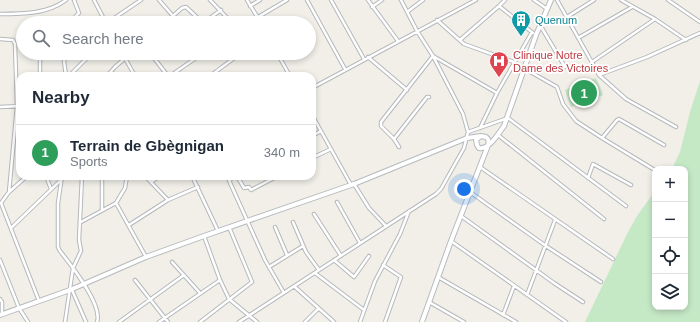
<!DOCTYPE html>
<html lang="en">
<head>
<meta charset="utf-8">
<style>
  :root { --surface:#fff; --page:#f6f6f7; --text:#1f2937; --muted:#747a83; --line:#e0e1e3; --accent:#1a73e8 }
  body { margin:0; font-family:Arial,sans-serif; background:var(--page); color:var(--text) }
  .controls { position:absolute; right:12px; bottom:12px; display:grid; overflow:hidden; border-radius:8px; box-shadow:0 2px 6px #0003 }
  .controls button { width:36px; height:36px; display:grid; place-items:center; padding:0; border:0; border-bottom:1px solid var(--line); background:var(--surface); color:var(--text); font:20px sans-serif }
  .you { position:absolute; left:464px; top:189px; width:14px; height:14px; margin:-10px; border:3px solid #fff; border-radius:50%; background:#1a73e8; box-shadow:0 0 0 6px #1a73e833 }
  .badge { display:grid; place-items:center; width:26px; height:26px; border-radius:50%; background:var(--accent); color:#fff; font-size:13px; font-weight:700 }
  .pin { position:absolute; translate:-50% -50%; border:2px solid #fff; box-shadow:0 1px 4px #0006 }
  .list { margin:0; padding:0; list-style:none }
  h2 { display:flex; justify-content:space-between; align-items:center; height:52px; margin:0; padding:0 16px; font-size:17px }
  h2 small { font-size:13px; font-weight:400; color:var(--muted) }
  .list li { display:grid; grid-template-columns:26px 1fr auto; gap:12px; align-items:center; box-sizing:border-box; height:56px; padding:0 16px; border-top:1px solid var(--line) }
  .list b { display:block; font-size:15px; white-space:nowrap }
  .list p { margin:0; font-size:13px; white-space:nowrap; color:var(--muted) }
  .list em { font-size:13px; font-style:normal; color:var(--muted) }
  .icon { flex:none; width:22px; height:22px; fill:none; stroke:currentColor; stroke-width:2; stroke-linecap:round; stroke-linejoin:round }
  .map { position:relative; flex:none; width:700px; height:322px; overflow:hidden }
  .search { position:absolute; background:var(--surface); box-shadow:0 2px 6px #0003; left:16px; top:16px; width:300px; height:44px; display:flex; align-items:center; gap:10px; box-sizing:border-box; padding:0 14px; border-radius:22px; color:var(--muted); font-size:15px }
  .panel { position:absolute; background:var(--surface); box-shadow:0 2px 6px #0003; left:16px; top:72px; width:300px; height:108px; border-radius:12px }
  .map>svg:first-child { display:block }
  .green { fill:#c5e8c5 }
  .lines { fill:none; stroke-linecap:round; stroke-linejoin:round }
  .street-casing { stroke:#b5b8bc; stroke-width:4.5 }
  .secondary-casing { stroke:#b6babf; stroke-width:6 }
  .street { stroke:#fff; stroke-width:2.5 }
  .secondary { stroke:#fff; stroke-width:4 }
  .labels { text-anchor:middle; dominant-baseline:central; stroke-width:3.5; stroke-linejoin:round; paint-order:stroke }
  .culture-label { font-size:11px; fill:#0d838f; stroke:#fff; text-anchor:start }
  .health-label { font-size:11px; fill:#be3a42; stroke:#fff; text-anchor:start }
</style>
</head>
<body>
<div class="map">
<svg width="700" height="322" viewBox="0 0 700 322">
  <rect width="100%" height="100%" fill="#f1efe8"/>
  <path class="green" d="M596 78 603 95 571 107 565 90Z
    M700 81V322H585L628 232 637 216 655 191V307H685V169H672L680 152 690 112Z"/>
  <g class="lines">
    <defs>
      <path id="street" d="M94 0 106 23
        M159 0 173 16
        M210 0 232 23
        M247 0 261 23
        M307 0 345 69
        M331 0 364 59
        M368 0 398 41
        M505 0 499 6 533 33
        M534 0 547 9
        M557 0 599 75 626 99 676 127
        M621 0 655 19 686 40
        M668 0 700 22
        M250 6 260 0
        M372 7 382 0
        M407 12 423 0
        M0 14C22 14 48 14 66 0
        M567 17 594 0
        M437 20 464 44 514 62
        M69 23 79 13 74 0
        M107 23 141 0
        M165 23 182 8 186 7 203 23
        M203 23 221 10
        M248 23 287 0
        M540 25 565 67
        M578 38 632 7
        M0 39 13 40 15 44 17 106 9 192
        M460 40 499 6
        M122 53 135 76
        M150 53 168 76
        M277 53 290 76
        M368 57 407 90
        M154 58 162 53
        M592 62 655 19
        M526 65 527 70 557 87 563 104 576 121 602 138 653 169
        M599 75 647 57 700 33
        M40 76V53
        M66 76 64 61 66 53
        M69 76 92 53
        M107 76 115 67 131 53
        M170 76 203 53
        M210 76 241 53
        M312 88 476 0
        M0 107 20 106
        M312 115 351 185
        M480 128 497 93 532 32
        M468 132 508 118 626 206
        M498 135 604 219
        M312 136 321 131
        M602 138 617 120 619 119 664 145
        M394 139 427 97H429
        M399 147 394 139 381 126V122L433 56 497 93
        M312 158 331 149
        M480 167 613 259
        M46 176 51 189
        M62 176 58 203V247L60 251C71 265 103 305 97 322
        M145 176 168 200
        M192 176 218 231
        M227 176 265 260 284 293
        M237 176 244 188 249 187 251 190 278 176
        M588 178 593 164 631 185
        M230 180 234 176
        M151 182 160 176
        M354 184 369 208 386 226
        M470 192 546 246 601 282
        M337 202 360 243
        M1 203 39 301
        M1 203 9 192 27 176
        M116 203 146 257
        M102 209V176
        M314 214 341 256
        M461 216 554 283 583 302
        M81 222 116 203 125 188 127 176
        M293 222 306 252 319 270
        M129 225 168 200 198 187
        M275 227 287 255
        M11 228 61 180
        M204 236 220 280 229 299 257 322
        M451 241 566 322
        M0 260 19 308 28 322
        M334 260 354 277 369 256
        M172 262 200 293
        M383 265 401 277 385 322
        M269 267 303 246
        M315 273 364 310
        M438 277 516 322
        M135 280 168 322
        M295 287 334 322
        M72 290 86 322
        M527 295 555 220
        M0 299 2 302V314
        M429 302 464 322
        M503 315 514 286
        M65 322 73 268 81 251 79 240 82 176
        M119 322 184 275
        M159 322 220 280
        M200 322 252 282 229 227
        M239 322 436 194 441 189 464 148 468 132 463 114 433 56 417 31 401 0
        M305 322 318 309
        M360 322 375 281 400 234 409 211"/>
      <path id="secondary" d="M0 315 70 290 146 257 204 236 354 184 467 138 481 136
        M422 322 451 241 487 148C489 144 490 140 486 137L481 136 476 140 477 145 479 148C489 150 498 134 504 126L536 35 551 0"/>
    </defs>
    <use href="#street" class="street-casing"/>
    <use href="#secondary" class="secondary-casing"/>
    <use href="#street" class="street"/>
    <use href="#secondary" class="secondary"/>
  </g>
  <defs>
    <symbol id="building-pin" viewBox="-11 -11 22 30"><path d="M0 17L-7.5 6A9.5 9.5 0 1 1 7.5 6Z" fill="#0f9aa8" stroke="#fff"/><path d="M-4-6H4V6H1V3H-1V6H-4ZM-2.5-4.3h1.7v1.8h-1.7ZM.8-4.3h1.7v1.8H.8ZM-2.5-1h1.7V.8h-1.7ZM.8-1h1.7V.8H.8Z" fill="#fff"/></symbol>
    <symbol id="hospital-pin" viewBox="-11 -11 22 30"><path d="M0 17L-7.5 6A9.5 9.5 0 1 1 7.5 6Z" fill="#e0444e" stroke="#fff"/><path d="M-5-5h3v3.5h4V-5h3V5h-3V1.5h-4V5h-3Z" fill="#fff"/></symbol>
  </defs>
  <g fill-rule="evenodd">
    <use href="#building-pin" x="510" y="9" width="22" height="30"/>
    <use href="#hospital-pin" x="488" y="50" width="22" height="30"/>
  </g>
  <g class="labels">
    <g class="culture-label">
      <text x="535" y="20">Quenum</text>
    </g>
    <g class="health-label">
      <text x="513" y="55">Clinique Notre<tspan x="513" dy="13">Dame des Victoires</tspan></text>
    </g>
  </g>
</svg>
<div class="controls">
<button>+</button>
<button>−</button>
<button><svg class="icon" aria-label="locate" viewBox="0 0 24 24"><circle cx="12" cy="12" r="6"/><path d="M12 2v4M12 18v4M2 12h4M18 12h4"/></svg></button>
<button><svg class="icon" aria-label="layers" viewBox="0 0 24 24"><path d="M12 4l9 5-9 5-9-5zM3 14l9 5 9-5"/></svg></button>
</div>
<div class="you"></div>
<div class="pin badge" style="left:584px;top:93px;background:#2e9e5b">1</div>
<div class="search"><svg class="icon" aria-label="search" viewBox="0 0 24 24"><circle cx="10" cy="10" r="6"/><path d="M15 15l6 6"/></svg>Search here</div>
<section class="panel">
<h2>Nearby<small></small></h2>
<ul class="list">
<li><span class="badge" style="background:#2e9e5b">1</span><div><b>Terrain de Gbègnigan</b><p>Sports</p></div><em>340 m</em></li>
</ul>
</section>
</div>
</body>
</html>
